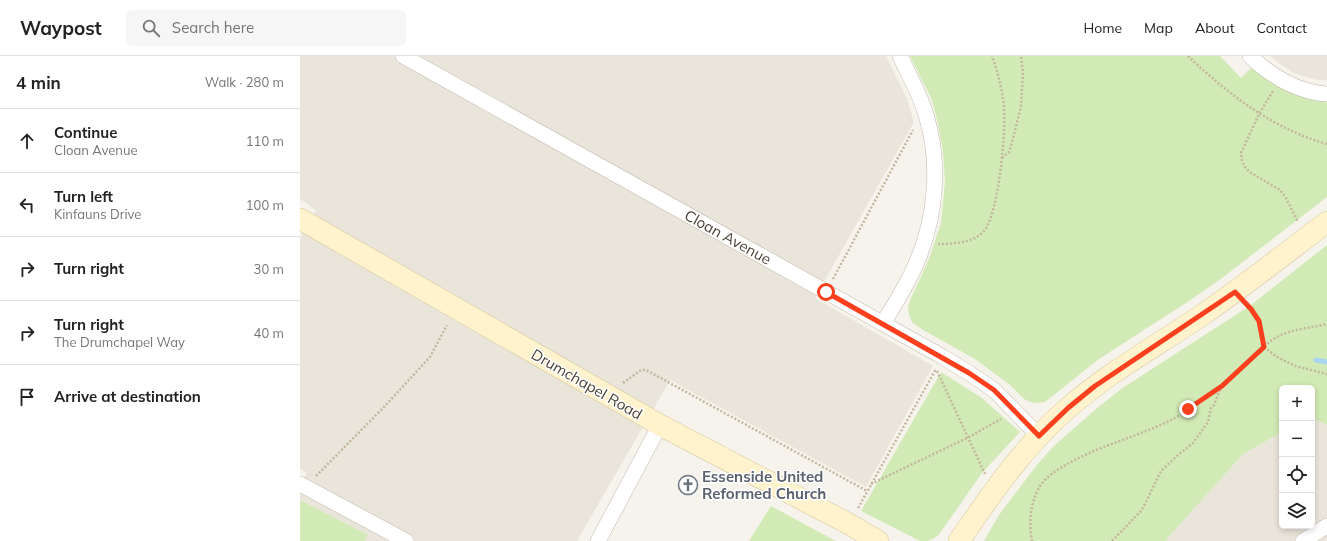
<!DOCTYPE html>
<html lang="en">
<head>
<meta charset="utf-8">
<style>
  :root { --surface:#fff; --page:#f6f6f6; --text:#222; --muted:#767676; --line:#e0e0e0 }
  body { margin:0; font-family:Mulish,sans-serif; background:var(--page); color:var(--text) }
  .controls { position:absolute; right:12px; bottom:12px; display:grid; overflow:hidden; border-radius:6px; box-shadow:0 2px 6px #0003 }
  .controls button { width:36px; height:36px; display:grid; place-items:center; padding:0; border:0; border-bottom:1px solid var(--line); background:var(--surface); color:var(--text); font:20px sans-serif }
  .stop { position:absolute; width:12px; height:12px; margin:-9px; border:3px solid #fc3f1d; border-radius:50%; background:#fff }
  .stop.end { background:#fc3f1d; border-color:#fff; box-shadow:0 1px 4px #0008 }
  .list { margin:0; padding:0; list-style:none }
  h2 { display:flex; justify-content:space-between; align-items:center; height:52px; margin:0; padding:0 16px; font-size:17px }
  h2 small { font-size:13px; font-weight:400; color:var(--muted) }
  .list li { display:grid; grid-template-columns:26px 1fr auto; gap:12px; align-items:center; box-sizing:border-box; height:64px; padding:0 16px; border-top:1px solid var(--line) }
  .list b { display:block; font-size:15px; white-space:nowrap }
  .list p { margin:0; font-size:13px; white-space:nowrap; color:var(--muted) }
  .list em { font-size:13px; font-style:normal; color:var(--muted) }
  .icon { flex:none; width:22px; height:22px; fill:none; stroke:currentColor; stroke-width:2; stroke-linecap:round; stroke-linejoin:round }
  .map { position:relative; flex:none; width:1027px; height:485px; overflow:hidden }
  header { display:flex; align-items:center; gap:24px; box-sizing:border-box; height:56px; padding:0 20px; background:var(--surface); border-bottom:1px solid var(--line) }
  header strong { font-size:19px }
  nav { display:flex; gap:22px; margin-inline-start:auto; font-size:14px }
  .search { width:280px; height:36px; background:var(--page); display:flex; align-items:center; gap:10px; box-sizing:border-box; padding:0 14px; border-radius:6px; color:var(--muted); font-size:15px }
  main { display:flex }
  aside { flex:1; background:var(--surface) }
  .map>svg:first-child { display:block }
  .residential { fill:#eae5da }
  .green { fill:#d2eab5 }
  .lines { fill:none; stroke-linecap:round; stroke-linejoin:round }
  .stream { stroke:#a9d4f2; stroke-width:5 }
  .street-casing { stroke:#c2bbae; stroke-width:16 }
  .secondary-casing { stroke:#d6c79b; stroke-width:22 }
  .path { stroke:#c4b79f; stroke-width:2.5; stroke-dasharray:2 2; stroke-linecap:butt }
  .street { stroke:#fff; stroke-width:15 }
  .secondary { stroke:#fff3cd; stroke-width:21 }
  .route { stroke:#fc3f1d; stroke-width:5 }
  .labels { text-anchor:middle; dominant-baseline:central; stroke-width:3; stroke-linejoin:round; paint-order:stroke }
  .street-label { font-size:15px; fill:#4b4439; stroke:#fff }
  .worship-label { font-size:15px; font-weight:bold; fill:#5b616d; stroke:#fff; text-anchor:start }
</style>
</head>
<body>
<header>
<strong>Waypost</strong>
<div class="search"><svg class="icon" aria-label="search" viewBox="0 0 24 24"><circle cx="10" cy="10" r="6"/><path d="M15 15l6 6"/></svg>Search here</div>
<nav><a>Home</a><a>Map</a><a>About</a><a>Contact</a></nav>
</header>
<main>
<aside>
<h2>4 min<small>Walk · 280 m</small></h2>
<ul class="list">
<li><svg class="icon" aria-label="ahead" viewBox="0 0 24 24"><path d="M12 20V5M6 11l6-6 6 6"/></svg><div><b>Continue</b><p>Cloan Avenue</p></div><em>110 m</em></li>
<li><svg class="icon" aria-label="left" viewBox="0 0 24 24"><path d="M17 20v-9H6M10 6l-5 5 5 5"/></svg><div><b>Turn left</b><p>Kinfauns Drive</p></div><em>100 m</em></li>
<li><svg class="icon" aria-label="right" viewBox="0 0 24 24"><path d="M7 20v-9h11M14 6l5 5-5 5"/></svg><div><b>Turn right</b></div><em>30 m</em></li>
<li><svg class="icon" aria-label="right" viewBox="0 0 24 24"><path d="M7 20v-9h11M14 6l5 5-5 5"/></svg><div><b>Turn right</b><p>The Drumchapel Way</p></div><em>40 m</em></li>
<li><svg class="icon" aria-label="arrive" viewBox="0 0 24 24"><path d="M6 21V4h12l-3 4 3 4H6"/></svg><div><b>Arrive at destination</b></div></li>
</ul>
</aside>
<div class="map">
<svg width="1027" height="485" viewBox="0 0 1027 485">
  <rect width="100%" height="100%" fill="#f6f3ec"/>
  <path class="residential" d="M0 0H586L607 43 614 66 515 242 633 310 566 431 370 324 277 485H64L67 479 0 444V429L7 417 0 413V182L16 154 0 143Z
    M970 0H1027V24H1017L994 17 976 5Z
    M1012 362 1027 369V485H865L943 398 982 376V470H1012Z"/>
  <path class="green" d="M610 0H920L941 22 952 11 1001 40 1027 46V141L922 222 889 245 799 303 745 346 733 347 724 343 710 329 675 303 623 274 612 266 609 259 608 250 611 242 629 203 641 167 645 126 643 96 638 68 632 44Z
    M1027 189V369L1012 362V332H982V376L943 398 865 485H684L699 459 736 410 754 390 796 353 821 333 951 249Z
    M641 316 682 342 720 376 682 417 638 480 628 485H620L561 455Z
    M0 444 68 479 64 485H0Z
    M471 450 536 485H449Z"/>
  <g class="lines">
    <path class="stream" d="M1016 304 1027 306"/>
    <defs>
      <path id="street" d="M103 0 643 301 669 317 694 334 739 380
        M950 0C971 20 998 36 1027 38
        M583 267C595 248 607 229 616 208 636 162 641 107 626 59 620 38 609 19 600 0
        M0 428 106 485
        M298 485 360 369
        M1003 485 1027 470"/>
      <path id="secondary" d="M0 163 360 369 549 468 578 485
        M659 485C692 437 724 390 768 352 810 315 860 288 905 257 947 228 986 197 1027 166"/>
    </defs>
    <use href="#street" class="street-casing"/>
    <use href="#secondary" class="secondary-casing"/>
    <path class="path" d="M888 0C928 38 973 73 1027 88
      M973 35 959 58 941 97 942 105 945 111 951 117 980 134 986 142 998 166
      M702 102 709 96 713 83 721 50 723 16 721 0
      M638 188C652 188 674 187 684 175 699 157 706 75 704 50 702 33 698 16 692 0
      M533 223 613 74
      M946 248 959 265 964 291 977 301 995 310 1027 318
      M637 315 685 418
      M323 327 341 314H346L567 435
      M16 420 85 350 130 301 147 269
      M571 428 667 382 701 363
      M558 452 636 313
      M732 485C728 466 731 439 744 425 751 417 761 412 769 407 800 390 835 381 867 366 894 353 919 333 940 313 952 302 963 289 977 281 991 273 1011 272 1027 268
      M812 485 842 454 861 415 877 400 893 387 908 366 911 352 914 349 921 331"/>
    <use href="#street" class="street"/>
    <use href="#secondary" class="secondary"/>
  </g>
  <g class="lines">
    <path class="route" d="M526 236 669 317 694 334 739 380 768 352 795 330 935 236 951 253 959 265 964 291 922 330 888 353"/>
  </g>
  <defs>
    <symbol id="church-ring" viewBox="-11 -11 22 22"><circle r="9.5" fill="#fff" stroke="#6b7280" stroke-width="1.5"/><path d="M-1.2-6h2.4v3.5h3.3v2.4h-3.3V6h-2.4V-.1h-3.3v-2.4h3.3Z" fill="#6b7280"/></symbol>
  </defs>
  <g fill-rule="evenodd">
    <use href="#church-ring" x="377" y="418" width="22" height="22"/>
  </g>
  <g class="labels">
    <g class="street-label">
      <text transform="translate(428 181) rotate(29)">Cloan Avenue</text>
      <text transform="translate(287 328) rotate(30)">Drumchapel Road</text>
    </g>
    <g class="worship-label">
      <text x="402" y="420">Essenside United<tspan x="402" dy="17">Reformed Church</tspan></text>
    </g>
  </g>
</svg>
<div class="controls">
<button>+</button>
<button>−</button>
<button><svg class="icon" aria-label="locate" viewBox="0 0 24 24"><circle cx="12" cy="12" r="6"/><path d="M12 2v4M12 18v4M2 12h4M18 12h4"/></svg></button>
<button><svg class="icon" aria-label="layers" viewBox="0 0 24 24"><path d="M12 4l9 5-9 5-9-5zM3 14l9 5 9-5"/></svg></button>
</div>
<div class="stop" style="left:526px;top:236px"></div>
<div class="stop end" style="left:888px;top:353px"></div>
</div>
</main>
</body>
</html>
